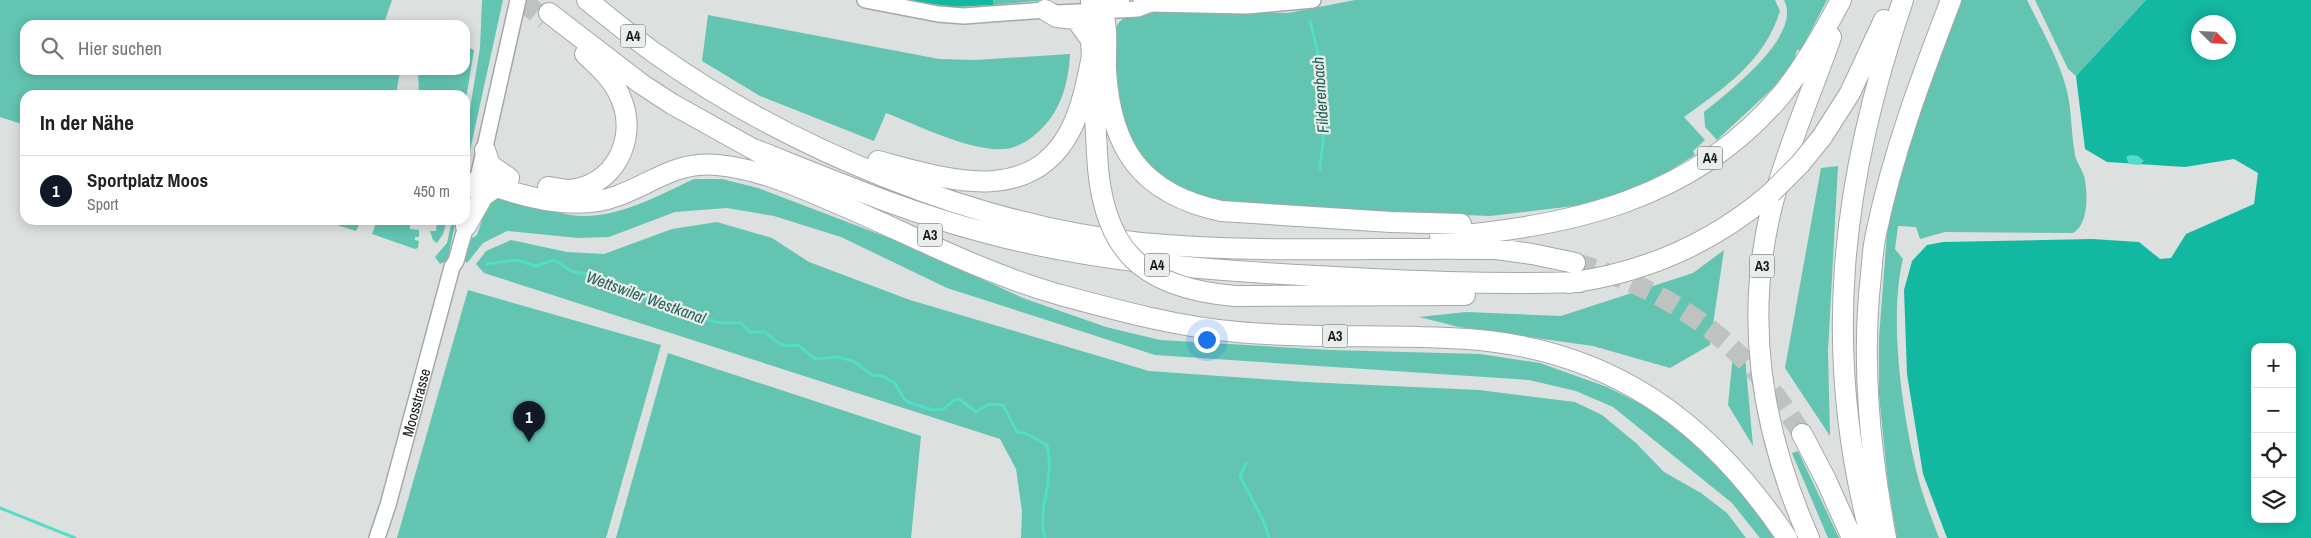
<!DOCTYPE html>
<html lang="de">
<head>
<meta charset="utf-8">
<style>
  :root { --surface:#fff; --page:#f2f2f2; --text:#202124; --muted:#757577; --line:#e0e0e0; --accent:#111827 }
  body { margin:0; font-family:"Archivo Narrow",sans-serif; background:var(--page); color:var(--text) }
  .controls { position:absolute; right:15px; bottom:15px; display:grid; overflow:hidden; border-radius:10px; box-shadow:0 2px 12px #0003 }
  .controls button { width:45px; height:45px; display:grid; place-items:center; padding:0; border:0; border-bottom:1px solid var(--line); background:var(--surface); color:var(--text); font:25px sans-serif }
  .compass { position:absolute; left:2191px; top:15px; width:45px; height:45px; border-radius:50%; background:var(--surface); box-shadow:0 2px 12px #0003; rotate:114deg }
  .you { position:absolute; left:1206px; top:339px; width:18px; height:18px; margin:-12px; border:4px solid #fff; border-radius:50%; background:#1a73e8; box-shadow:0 0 0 8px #1a73e833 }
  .badge { display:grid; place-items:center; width:32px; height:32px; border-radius:50%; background:var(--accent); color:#fff; font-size:16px; font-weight:700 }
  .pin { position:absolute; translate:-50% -41px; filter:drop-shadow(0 1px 2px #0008) }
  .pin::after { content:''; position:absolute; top:26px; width:18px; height:15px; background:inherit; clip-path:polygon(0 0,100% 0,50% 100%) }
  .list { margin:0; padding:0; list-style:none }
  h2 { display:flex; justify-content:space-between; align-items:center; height:65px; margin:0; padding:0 20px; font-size:21px }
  h2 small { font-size:16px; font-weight:400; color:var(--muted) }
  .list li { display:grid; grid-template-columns:32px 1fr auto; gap:15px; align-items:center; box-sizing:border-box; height:70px; padding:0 20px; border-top:1px solid var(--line) }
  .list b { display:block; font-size:19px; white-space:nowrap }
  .list p { margin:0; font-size:16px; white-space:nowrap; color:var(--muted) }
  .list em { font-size:16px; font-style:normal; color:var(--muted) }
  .icon { flex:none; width:28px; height:28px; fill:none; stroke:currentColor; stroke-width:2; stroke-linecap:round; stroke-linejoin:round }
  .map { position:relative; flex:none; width:2311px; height:538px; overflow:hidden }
  .search { position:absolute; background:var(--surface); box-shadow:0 2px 12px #0003; left:20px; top:20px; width:450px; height:55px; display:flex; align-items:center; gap:12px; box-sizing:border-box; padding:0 18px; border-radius:15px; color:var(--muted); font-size:19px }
  .panel { position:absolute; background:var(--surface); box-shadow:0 2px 12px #0003; left:20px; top:90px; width:450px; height:135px; border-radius:15px }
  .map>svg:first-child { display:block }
  .green { fill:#62c4b1 }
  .forest { fill:#13b8a1; fill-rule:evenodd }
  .water { fill:#52dec6 }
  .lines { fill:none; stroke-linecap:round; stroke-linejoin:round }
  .stream { stroke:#52dec6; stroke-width:3 }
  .motorway-tunnel { stroke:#bec2c1; stroke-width:20; stroke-dasharray:20 10; stroke-linecap:butt }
  .secondary-casing { stroke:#a4a8a7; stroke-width:18 }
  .motorway-casing { stroke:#a4a8a7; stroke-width:22 }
  .secondary { stroke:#fff; stroke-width:15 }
  .motorway { stroke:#fff; stroke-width:20 }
  .motorway-bridge-casing { stroke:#a4a8a7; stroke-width:22; stroke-linecap:butt }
  .motorway-bridge { stroke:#fff; stroke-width:20 }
  .labels { text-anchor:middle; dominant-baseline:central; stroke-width:4.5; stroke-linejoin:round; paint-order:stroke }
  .shield { fill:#e9eeec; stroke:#565858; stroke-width:1 }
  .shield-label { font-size:14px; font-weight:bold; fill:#171818 }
  .street-label { font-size:15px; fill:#171818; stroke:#e9eeec }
  .water-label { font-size:16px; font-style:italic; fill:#276055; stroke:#e9eeec }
</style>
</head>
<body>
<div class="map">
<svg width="2311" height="538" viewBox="0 0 2311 538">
  <rect width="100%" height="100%" fill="#dce0df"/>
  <path class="green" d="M0 0H392L384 23 389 25H25V70H400L396 95H25V125L0 117Z
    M482 0H503L465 173V139L480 48Z
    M993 0H1047L993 5Z
    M1355 0H1775L1780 11C1764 62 1725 87 1684 117L1705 140 1693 151 1695 155 1659 177 1615 196 1574 206 1490 216 1240 206 1197 199 1142 163 1116 107 1114 30C1125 11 1134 15 1152 14L1155 11 1288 13Z
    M1784 0H1827L1801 50H1797L1794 61 1773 88 1717 140 1705 127 1704 112C1728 92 1803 36 1784 0Z
    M1961 0H2027C2041 29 2059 59 2067 91 2072 112 2071 134 2075 155 2077 163 2082 169 2084 176 2088 191 2089 225 2073 233L1945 232 1920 239 1916 227 1898 226 1895 249 1903 259C1888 319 1903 420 1919 481 1924 500 1932 519 1939 538H1897L1888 484 1879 395V338L1888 220 1922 94Z
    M2035 0H2146L2076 76 2068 69Z
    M708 15 939 59 976 60 1070 54C1069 79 1062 107 1045 125 1036 135 1026 143 1014 147 982 158 918 125 886 113L874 141 760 96 702 61Z
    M465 46 474 50 465 105V95H419L418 70H465Z
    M1838 166 1828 351 1830 436 1785 368 1821 168Z
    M694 179H722L758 188 905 244 1023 298 1106 327 1160 340 1330 350 1480 354 1540 363 1607 387 1659 413 1720 466 1745 495 1775 538H1760L1732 503 1613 407 1576 391 1529 380 1155 355 947 288 841 237 774 216 727 208 675 212 609 237 578 238 507 231 483 243 467 263 464 260 472 238 477 235 482 220 478 215 496 197C523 196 545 211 570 215 614 221 655 197 694 179Z
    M321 220H361L356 231Z
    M377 220H410V229L419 230V237H415V240L419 241 418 248 415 249 372 234Z
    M437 220H447L443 234 437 243 433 240 430 231H436Z
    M452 220H456L448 257 446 261 440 264 435 257 447 243Z
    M717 222 772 238 809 262 910 300 1149 371 1305 382 1479 390 1575 402 1602 415 1636 443 1664 472 1701 493 1727 513 1746 538H1021L1022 511 1016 469 1000 439 484 273 476 264 486 251 511 240 567 252 604 254 672 229Z
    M1724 250 1710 345 1670 368 1593 346 1459 327 1419 317 1466 312 1561 316 1693 273Z
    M468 290 661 345 606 538H397Z
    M1744 346 1753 446 1728 405 1733 354Z
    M668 353 921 436 911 538H616Z
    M1798 451 1839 538H1828L1792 453Z"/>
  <path class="forest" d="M905 0H993V5L954 7Z
    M2146 0H2311V538H1947L1923 474 1907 374 1904 290 1912 261 1927 245 1943 242 2092 239 2139 242 2160 259 2171 258 2186 234 2254 204 2258 173 2234 159 2185 167 2107 162 2085 149 2076 76ZM2198 22H2228V52H2198ZM2255 347H2292V519H2255Z"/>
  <path class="water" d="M2131 155 2138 156 2144 161 2139 165 2129 164 2126 157Z"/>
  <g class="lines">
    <path class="stream" d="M1310 21 1321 66 1325 122 1320 169
      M487 264 516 260 536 266 554 260 573 272 595 275 623 291 665 300 682 312 721 323H741L750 332H765L780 344 786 346 798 345 815 359 838 357 853 361 872 375 882 376 895 383 904 399 908 402 933 410 943 409 955 400 959 399 976 412 989 404 1003 405 1017 432 1027 434 1047 445C1056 477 1036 511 1045 538
      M1246 463 1240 476 1264 522 1269 538
      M0 508 75 538"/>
    <path class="motorway-tunnel" d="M521 0 545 20
      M1575 263C1676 291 1747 346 1802 434"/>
    <defs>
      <g id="secondary">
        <path d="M865 0 938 14 964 16 1045 10 1057 13 1138 9 1151 4"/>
        <path d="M1141 1 1151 4 1247 6 1313 0"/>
        <path d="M475 191 518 0"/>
        <path id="s1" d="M377 538 388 505 452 267 456 261 469 215"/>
      </g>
      <path id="motorway" d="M587 0C610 18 632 37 656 54 790 149 976 226 1141 243 1259 254 1378 247 1496 249L1532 254 1575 263
        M1091 1C1095 4 1100 6 1102 11 1109 29 1105 52 1106 71 1111 150 1142 194 1221 211L1391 222 1461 224
        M1045 10 1057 17 1076 19 1091 40
        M549 13 640 83 672 104 762 154
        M1822 137 1850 93 1884 20
        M751 148C829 179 906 212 987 233 1095 262 1205 270 1316 276 1404 281 1492 285 1580 282
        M485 150 490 165 509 178
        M1097 153 1091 40 1093 18 1100 6 1119 0
        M878 161C945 179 1031 208 1071 129 1082 107 1087 81 1092 56
        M478 180C518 196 575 212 617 196 653 183 676 161 717 165 762 169 806 190 846 207 915 237 984 273 1057 294 1116 310 1178 327 1238 332 1314 339 1391 334 1467 339 1611 349 1709 421 1787 538
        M548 187C555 188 563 190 570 190 614 186 637 140 622 101 615 81 600 68 585 54
        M466 226 483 196 496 187
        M1440 237C1571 227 1695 199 1783 93 1806 64 1824 32 1841 0
        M1568 283C1644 273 1713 243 1771 193
        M1235 296 1465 295
        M1802 434 1826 480 1852 538
        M1809 538C1761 429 1743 318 1773 202 1788 145 1812 92 1831 37
        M1871 538C1821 350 1841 182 1903 0
        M1886 538C1870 451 1861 363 1871 275 1872 261 1873 247 1876 234 1893 152 1921 78 1951 0"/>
    </defs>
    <use href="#secondary" class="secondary-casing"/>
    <use href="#motorway" class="motorway-casing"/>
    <use href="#secondary" class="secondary"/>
    <use href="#motorway" class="motorway"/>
    <defs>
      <path id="motorway-bridge" d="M1097 153C1101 249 1140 288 1235 296
        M1771 193 1800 164 1822 137"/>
    </defs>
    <use href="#motorway-bridge" class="motorway-bridge-casing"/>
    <use href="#motorway-bridge" class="motorway-bridge"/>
  </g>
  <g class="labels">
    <g class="shield">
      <rect x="620.5" y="24.5" width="25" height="23" rx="4"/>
      <rect x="1697.5" y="146.5" width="25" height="23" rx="4"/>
      <rect x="917.5" y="223.5" width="25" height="23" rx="4"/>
      <rect x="1144.5" y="253.5" width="25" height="23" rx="4"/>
      <rect x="1749.5" y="254.5" width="25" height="23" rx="4"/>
      <rect x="1322.5" y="324.5" width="25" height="23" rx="4"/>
    </g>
    <g class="shield-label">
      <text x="633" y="36">A4</text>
      <text x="1710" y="158">A4</text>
      <text x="930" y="235">A3</text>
      <text x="1157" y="265">A4</text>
      <text x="1762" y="266">A3</text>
      <text x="1335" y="336">A3</text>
    </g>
    <g class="street-label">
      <text stroke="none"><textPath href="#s1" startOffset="141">Moosstrasse</textPath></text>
    </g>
    <g class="water-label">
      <text transform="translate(1320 95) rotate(-94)">Filderenbach</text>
      <text transform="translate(646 297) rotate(20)">Wettswiler Westkanal</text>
    </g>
  </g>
</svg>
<div class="controls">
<button>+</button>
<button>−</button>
<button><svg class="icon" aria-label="locate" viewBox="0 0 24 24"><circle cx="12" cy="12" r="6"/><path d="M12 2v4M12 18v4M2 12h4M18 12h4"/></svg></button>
<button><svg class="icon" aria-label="layers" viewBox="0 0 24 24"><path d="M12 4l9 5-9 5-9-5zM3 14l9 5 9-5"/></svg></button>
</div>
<svg class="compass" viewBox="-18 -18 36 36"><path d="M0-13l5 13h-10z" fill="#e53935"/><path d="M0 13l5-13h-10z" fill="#757577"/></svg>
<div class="you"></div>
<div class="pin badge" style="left:529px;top:442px">1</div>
<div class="search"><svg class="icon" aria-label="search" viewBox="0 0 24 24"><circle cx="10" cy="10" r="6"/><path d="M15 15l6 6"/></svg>Hier suchen</div>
<section class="panel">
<h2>In der Nähe<small></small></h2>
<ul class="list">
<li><span class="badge">1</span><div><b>Sportplatz Moos</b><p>Sport</p></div><em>450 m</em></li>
</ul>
</section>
</div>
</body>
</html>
